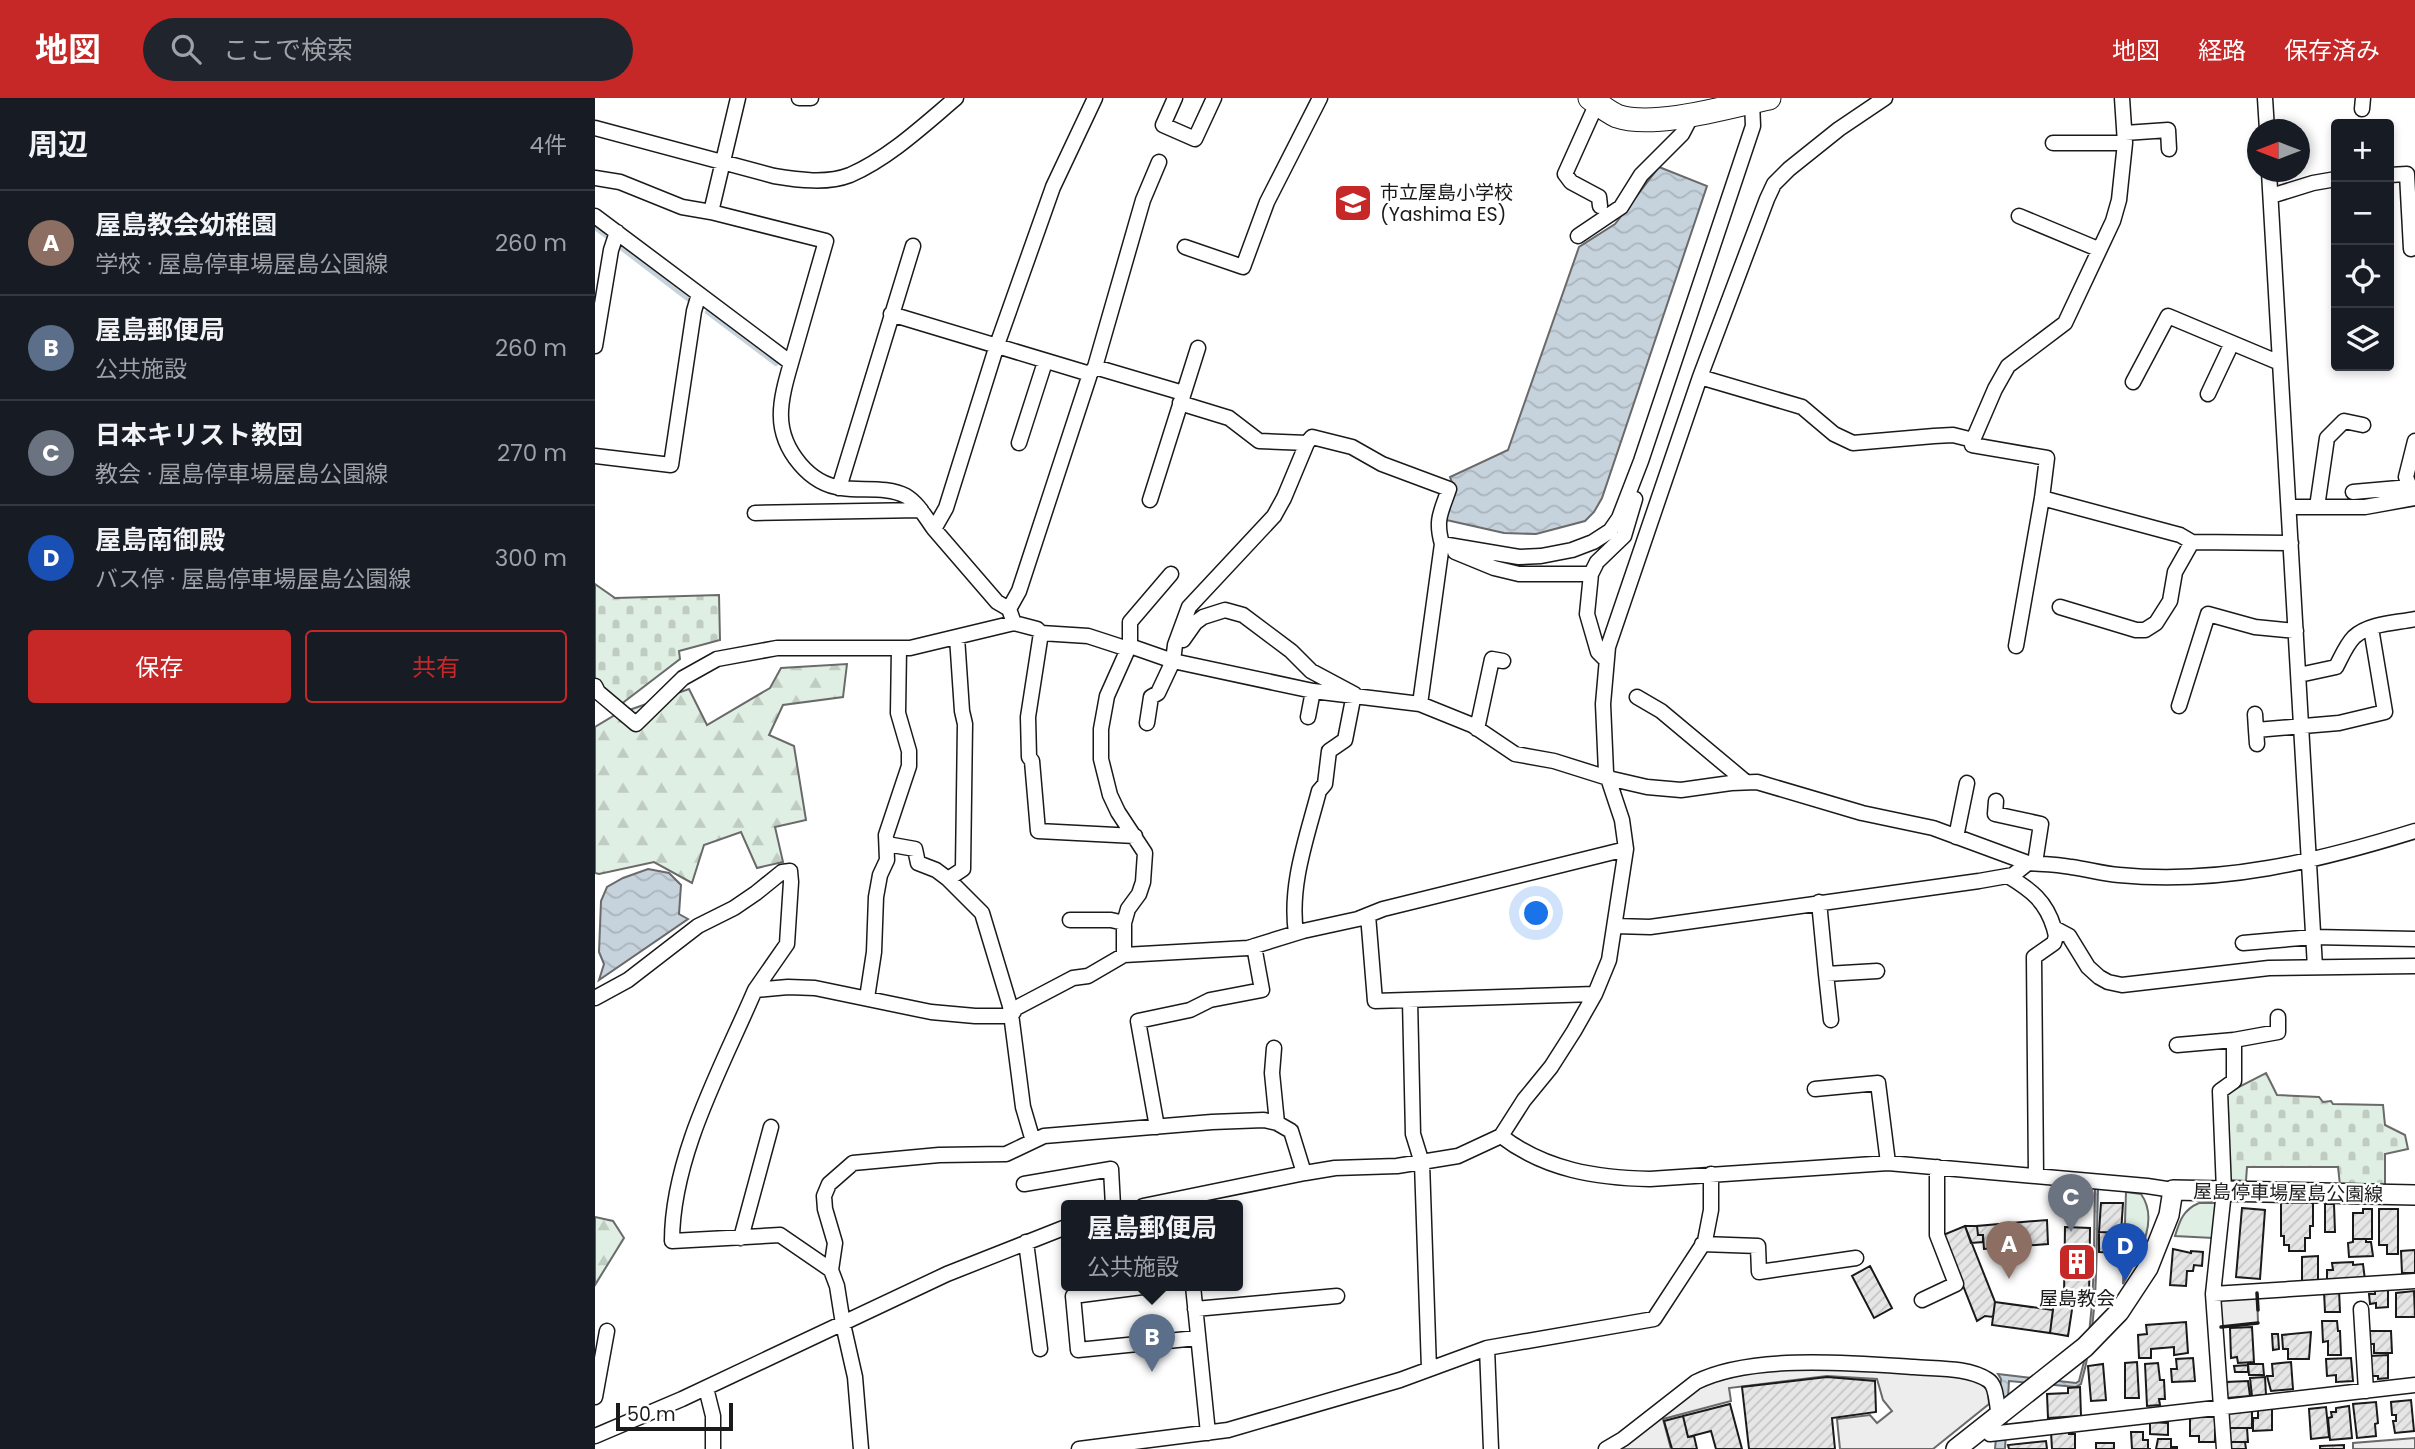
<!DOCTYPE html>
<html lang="ja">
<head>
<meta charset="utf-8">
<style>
  :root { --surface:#171b24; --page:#20242c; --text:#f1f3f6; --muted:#9ea1a6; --line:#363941; --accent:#c62828 }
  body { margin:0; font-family:Poppins,"Noto Sans JP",sans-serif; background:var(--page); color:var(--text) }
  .controls { position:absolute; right:21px; top:21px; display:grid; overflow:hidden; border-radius:7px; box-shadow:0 4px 10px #0003 }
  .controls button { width:63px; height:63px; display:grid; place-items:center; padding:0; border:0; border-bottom:2px solid var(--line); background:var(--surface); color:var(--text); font:35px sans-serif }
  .compass { position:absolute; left:1652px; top:21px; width:63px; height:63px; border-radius:50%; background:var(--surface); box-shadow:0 4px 10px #0003; rotate:270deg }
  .scale { position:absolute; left:21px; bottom:18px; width:117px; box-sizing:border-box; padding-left:7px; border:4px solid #1a1a1a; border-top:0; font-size:19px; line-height:24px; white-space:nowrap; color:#1a1a1a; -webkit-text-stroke:5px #fff; paint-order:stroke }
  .you { position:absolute; left:942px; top:816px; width:24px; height:24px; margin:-18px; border:5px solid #fff; border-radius:50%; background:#1a73e8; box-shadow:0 0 0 10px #1a73e833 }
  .badge { display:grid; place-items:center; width:46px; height:46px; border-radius:50%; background:var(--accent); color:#fff; font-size:23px; font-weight:700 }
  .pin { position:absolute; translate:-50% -58px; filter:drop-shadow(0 2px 4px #0008) }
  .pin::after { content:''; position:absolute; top:37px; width:24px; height:21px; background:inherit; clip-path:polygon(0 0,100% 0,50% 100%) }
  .popup { position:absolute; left:466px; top:1102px; width:182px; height:91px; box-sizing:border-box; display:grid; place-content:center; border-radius:7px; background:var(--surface); filter:drop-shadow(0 2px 5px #0005); font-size:23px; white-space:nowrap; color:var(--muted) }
  .popup b { font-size:26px; color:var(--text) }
  .popup::after { content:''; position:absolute; left:50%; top:100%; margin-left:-14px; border:14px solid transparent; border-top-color:var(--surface) }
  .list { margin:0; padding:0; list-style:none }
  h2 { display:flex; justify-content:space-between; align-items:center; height:91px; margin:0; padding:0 28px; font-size:30px }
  h2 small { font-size:23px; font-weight:400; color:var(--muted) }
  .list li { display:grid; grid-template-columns:46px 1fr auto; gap:21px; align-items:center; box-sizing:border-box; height:105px; padding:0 28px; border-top:2px solid var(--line) }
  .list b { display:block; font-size:26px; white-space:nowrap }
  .list p { margin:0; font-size:23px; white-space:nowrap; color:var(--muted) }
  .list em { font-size:23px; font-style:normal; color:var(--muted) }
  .actions { display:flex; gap:14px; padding:21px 28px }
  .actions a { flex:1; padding:16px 0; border:2px solid var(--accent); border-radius:7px; text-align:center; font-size:24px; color:var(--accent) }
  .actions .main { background:var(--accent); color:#fff }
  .icon { flex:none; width:38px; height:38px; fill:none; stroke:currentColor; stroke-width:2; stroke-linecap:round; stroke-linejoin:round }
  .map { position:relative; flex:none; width:1820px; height:1351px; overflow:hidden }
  header { display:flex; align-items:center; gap:42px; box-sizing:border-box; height:98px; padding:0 35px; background:var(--accent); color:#fff }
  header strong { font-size:33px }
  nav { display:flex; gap:38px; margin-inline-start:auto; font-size:24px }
  .search { width:490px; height:63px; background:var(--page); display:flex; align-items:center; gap:18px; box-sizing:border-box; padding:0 24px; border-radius:38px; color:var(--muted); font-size:26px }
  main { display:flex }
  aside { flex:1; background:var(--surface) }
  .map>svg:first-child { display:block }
  .green { fill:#e0efe3; stroke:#6a6a6a; stroke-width:2 }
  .forest { fill:url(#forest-firs); stroke:#6a6a6a; stroke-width:2 }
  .cemetery { fill:url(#cemetery-stones); stroke:#6a6a6a; stroke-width:2 }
  .parking { fill:#ededed; stroke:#6a6a6a; stroke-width:2 }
  .water { fill:url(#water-waves); stroke:#6a6a6a; stroke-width:2 }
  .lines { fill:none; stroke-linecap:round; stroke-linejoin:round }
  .stream { stroke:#c6d2dc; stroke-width:4.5 }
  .building { fill:url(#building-hatch); stroke:#1a1a1a; stroke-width:2 }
  .minor-casing { stroke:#1a1a1a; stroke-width:17 }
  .secondary-casing { stroke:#1a1a1a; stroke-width:22 }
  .primary-casing { stroke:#1a1a1a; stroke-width:25 }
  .minor { stroke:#fff; stroke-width:14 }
  .secondary { stroke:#fff; stroke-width:19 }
  .primary { stroke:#fff; stroke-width:23 }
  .wall { stroke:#1a1a1a; stroke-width:3.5 }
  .labels { text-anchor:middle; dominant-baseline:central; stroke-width:5; stroke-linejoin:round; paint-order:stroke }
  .poi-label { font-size:19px; fill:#1a1a1a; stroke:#fff; text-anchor:start }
  .street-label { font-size:19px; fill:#1a1a1a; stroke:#fff }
</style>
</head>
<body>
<header>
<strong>地図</strong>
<div class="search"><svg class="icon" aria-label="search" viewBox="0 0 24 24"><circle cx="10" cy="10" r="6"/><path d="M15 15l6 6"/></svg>ここで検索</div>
<nav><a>地図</a><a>経路</a><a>保存済み</a></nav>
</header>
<main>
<aside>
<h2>周辺<small>4件</small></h2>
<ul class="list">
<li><span class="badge" style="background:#8d6e63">A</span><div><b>屋島教会幼稚園</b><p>学校 · 屋島停車場屋島公園線</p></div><em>260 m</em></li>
<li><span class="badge" style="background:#5c6f8a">B</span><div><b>屋島郵便局</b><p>公共施設</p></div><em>260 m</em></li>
<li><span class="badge" style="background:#6b7280">C</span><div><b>日本キリスト教団</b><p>教会 · 屋島停車場屋島公園線</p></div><em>270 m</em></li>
<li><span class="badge" style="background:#1a4fb4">D</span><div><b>屋島南御殿</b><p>バス停 · 屋島停車場屋島公園線</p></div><em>300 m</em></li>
</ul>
<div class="actions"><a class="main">保存</a><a>共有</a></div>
</aside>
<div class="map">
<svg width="1820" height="1351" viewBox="0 0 1820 1351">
  <defs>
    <pattern id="forest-firs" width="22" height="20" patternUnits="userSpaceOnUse" patternTransform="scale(1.75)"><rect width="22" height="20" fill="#e0efe3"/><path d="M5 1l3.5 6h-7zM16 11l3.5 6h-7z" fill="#c0ccc2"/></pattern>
    <pattern id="cemetery-stones" width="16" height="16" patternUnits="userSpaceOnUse" patternTransform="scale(1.75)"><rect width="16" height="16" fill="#e0efe3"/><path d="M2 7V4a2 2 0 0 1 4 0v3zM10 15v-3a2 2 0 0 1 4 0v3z" fill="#c0ccc2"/></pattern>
    <pattern id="water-waves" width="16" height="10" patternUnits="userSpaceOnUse" patternTransform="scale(1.75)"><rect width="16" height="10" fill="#c6d2dc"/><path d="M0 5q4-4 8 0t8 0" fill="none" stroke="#aab4bc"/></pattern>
    <pattern id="building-hatch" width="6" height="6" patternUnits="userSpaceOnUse" patternTransform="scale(1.75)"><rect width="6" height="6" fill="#e6e6e6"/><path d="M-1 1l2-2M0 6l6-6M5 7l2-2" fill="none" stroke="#c5c5c5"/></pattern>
  </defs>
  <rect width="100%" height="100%" fill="#fff"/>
  <path class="green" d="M1531 1094 1546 1096C1566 1124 1541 1161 1528 1186Z
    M1604 1105H1621L1618 1140 1580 1138C1585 1122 1588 1112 1604 1105Z"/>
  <path class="forest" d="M252 566 248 599 188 607 174 637 199 648 211 722 180 729 188 764 162 770 146 734 109 747 97 785 59 764 4 776 0 775V629L20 617 94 591 112 627 175 590 186 570Z
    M0 1119 18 1123 29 1140 0 1187Z"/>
  <path class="cemetery" d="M0 486 20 500 124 497 125 542 84 553 85 561 25 607 6 590 0 580Z
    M1671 975 1682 997 1724 999 1728 1004 1736 1003 1738 1006 1788 1007 1790 1027 1810 1037 1813 1051 1790 1056V1087H1745L1743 1069H1652L1651 1083 1634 1082 1630 996Z"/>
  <path class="parking" d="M1662 1195 1663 1225 1626 1229 1623 1198Z
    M1242 1270 1369 1278 1386 1285 1393 1293 1394 1306 1338 1351H1245L1242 1321 1275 1317 1282 1325 1297 1313 1288 1302 1282 1281 1232 1278 1134 1290 1136 1303 1068 1321 1076 1351H1018L1101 1288 1161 1273Z
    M1820 1340V1351H1758V1345Z"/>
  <path class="water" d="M1064 69 1112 88 1007 400 999 414 990 423 941 436 909 435 847 421 860 393 855 379 913 352 984 149 1020 126Z
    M53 771 74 775 86 787 84 816 93 821 4 882 9 866 4 854 6 803 12 789 28 780Z
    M1500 1091H1503C1501 1157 1504 1223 1486 1286L1481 1289 1414 1283 1410 1351H1400L1406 1281 1403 1276 1481 1285 1484 1283C1502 1221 1498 1155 1500 1091Z"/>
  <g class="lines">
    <path class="stream" d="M0 130 14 140
      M26 150 94 202
      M112 214 181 266"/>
  </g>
  <path class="building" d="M1506 1105H1528L1526 1135 1504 1134Z
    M1686 1105H1718V1128H1715V1140H1710V1153H1694V1147H1689V1138H1686Z
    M1730 1106H1739L1740 1134H1730Z
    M1647 1110 1670 1112 1665 1181 1641 1179Z
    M1768 1111H1777V1141H1758V1115H1768Z
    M1784 1111H1803V1156H1792V1147H1784Z
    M1452 1122 1453 1146 1389 1151 1388 1137H1383L1382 1128Z
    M1370 1128H1382L1383 1137H1388V1144L1376 1145Z
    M1370 1128 1400 1204 1398 1219 1390 1218 1382 1223 1348 1137Z
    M1470 1129 1495 1130 1494 1199 1469 1198Z
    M1504 1134 1526 1135 1527 1155 1504 1154Z
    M1758 1141H1771V1144H1776L1778 1158 1754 1159 1753 1145 1758 1144Z
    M1578 1151 1596 1155V1153L1608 1154 1607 1168 1599 1167 1598 1173H1592L1591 1188 1575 1187Z
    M1820 1152V1175H1807L1806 1153Z
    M1723 1158V1184H1707V1159Z
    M1758 1164V1167L1768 1166 1770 1182 1732 1184V1172H1738L1737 1165Z
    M1275 1168 1297 1210 1279 1220 1257 1178Z
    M1793 1187V1209L1781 1210V1205L1775 1206 1774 1196H1780V1188Z
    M1744 1192 1745 1214H1730L1729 1193Z
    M1819 1193 1820 1219H1801V1195Z
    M1459 1203 1478 1205 1473 1238 1455 1235Z
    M1400 1204 1458 1212 1455 1235 1397 1227Z
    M1727 1223H1742L1743 1233H1745L1746 1257H1733V1243L1728 1244Z
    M1591 1224 1593 1255 1579 1257V1249L1556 1251V1260H1544L1543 1237 1552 1236 1551 1227Z
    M1657 1229 1659 1264 1643 1265 1642 1259 1636 1260 1635 1230Z
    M1773 1233H1796L1797 1255H1779V1246H1773Z
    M1716 1234 1714 1261H1693V1251H1688L1687 1237Z
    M1677 1236H1683L1684 1251 1678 1252Z
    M1793 1257V1280L1783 1281V1278H1775V1258Z
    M1598 1260 1600 1283 1577 1284 1576 1271H1582L1581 1261Z
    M1756 1260 1758 1283 1741 1284V1277L1732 1278 1731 1261Z
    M1542 1264 1544 1300H1530V1265Z
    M1696 1264 1698 1291 1676 1293 1672 1278H1678L1677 1266Z
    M1563 1265 1565 1282H1569L1570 1301H1564L1565 1307 1552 1308 1550 1266Z
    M1508 1266 1511 1302 1496 1303 1493 1268Z
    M1653 1266H1668L1669 1277H1654Z
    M1653 1267V1274H1640L1639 1268Z
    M1232 1279 1280 1283 1281 1314 1237 1320 1240 1351H1154L1147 1289Z
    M1670 1279 1671 1297 1657 1298 1655 1280Z
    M1653 1283 1655 1298 1632 1300 1631 1284Z
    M1485 1289 1486 1318 1453 1320 1452 1296 1473 1295V1290Z
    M1816 1302 1819 1333 1800 1335 1798 1323H1801V1317H1797L1796 1304Z
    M1781 1304 1783 1325 1780 1326 1781 1338 1762 1340 1758 1306Z
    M1135 1306 1147 1351H1121L1116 1333 1093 1339 1088 1318Z
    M1754 1308 1757 1340 1735 1342 1733 1320 1737 1319 1736 1314H1741V1310Z
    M1731 1309 1734 1339 1716 1341 1714 1311Z
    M1657 1311V1330H1633L1632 1314Z
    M1663 1311H1677V1332L1658 1333V1320H1663Z
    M1088 1318 1093 1339 1099 1338 1102 1351H1077L1069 1323Z
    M1595 1319H1620V1344H1604V1338H1595Z
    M1555 1324 1573 1325V1337L1555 1336Z
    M1633 1330H1652L1653 1344H1633Z
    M1474 1333V1336H1480V1351H1457L1456 1334Z
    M1536 1334H1548V1342H1553V1351H1556H1537Z
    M1563 1341H1576V1349H1582V1351H1561Z
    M1451 1343 1452 1351H1414L1413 1347Z
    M1634 1344H1650L1651 1351H1634Z
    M1501 1345H1519V1351H1501Z
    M1749 1347V1351H1725V1348Z"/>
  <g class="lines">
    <defs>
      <path id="minor" d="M143 0 116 114 231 143 196 265
        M204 0H216
        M500 0 458 89 402 247 351 410 339 431 402 504 414 511 419 525 442 531 446 535 493 538 533 551 535 548 578 563 718 593 825 606 877 627 920 656 959 663 1013 680 1052 689 1086 692 1136 685 1162 684 1267 715 1338 730 1433 765
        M580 0 568 27 600 41 619 0
        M1670 0 1672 32
        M1002 5 970 76 976 84 1004 99 1005 108
        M1767 11 1768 0
        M0 30 179 78C203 82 232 86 255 77 294 60 329 27 361 0
        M1530 35 1573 32 1574 51
        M1458 45H1530
        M1674 74 1720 869
        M1794 77 1812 76 1816 151
        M0 80 25 84 87 109 116 114
        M1676 98 1718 85 1741 81
        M0 118 196 265C185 303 177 333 205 366 216 379 230 388 247 390 267 393 292 388 311 398 323 405 331 420 339 431
        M1424 118 1503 151
        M983 138 1026 109 1046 77 1087 36 1097 17
        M590 149 648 169 672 104 725 0
        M296 216 495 276 500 269 588 295
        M0 248 16 152 22 134
        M500 269 548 102 564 64
        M1105 279 1207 309 1239 336 1258 345 1339 338 1358 337 1378 342 1400 291 1413 268 1470 225 1518 123 1524 102 1530 45 1527 0
        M1538 284 1573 218 1685 265
        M1613 296 1637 245
        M585 305 634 320 664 343 712 345
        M1378 342 1377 347 1452 360 1447 400 1421 548
        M424 345 450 264
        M0 358 76 367 99 213 104 196
        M244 390 318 148
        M1758 394 1815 389 1811 379 1820 343
        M1447 400 1585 437 1597 444
        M555 402 603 250
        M1694 409H1770L1820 400
        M1722 409 1732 340 1749 323 1768 327
        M160 415 326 412
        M847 446 924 459 946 458 977 452 998 444 1015 433 1024 420 1046 363 1158 28 1157 4
        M860 454 899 470 924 476H996
        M1465 509 1541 532H1550L1561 525 1575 503 1580 474 1597 444 1696 445
        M414 511 424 493 495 276
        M446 535 433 619 434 659 437 663 443 733 540 738
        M588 542 600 525 608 519 630 512 648 517 696 553 716 573 759 596 750 642 734 653 730 686 724 693C712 739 694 787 701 835
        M535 548V524L576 476
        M1011 562 1003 554 992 516 996 476 1002 464 1029 438 1040 401
        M1704 577 1741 569C1746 560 1751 547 1759 539 1774 525 1801 525 1820 521
        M0 588 3 594 41 626 88 580 122 561 182 550H315L419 525
        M1042 599 1066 613 1151 684
        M1584 608 1613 516 1660 529 1701 533
        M1660 616 1661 632
        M713 619 718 593
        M552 625 556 599 563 595 578 563 580 547 594 509 679 418 689 400 712 345 717 339 757 349 787 366 854 391C846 414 840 422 847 446L825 606
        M882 631 897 561 908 563
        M1662 646 1661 632 1744 625 1790 614 1776 530
        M1401 703 1400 716 1446 726 1440 765
        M1361 739 1372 685
        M292 746 320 751 323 765 341 772 353 781 368 771 370 626 367 613 362 539
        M1413 778C1436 792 1451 803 1459 830L1474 838 1493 869 1504 879 1513 884 1527 887 1674 870 1820 868
        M353 781 387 815 415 908 428 1009 438 1043
        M1224 804 1231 876 1282 873
        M773 817 780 903 1000 896
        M475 822H516L529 825 533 811 544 796 548 784 550 755 523 714 515 697 506 661V631L512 598 533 551
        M1020 828 1055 829 1384 783 1418 777 1433 765C1447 766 1462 766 1476 769 1492 771 1508 776 1524 777 1626 787 1723 763 1820 733
        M1648 845 1718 839 1820 841
        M529 857 653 850 708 833 763 821 788 811 1031 751
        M1231 876 1236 922
        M0 900 33 882 103 828 139 810 161 795 187 774 195 773 196 784 192 846 160 892
        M272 900 279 854 281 799 285 777 292 762 291 737 314 668V653L303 615 304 550
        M815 902 818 1036 827 1065 834 1271
        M1582 947 1639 942
        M679 950 677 975 682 1025
        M1220 991 1283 985 1293 1065
        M562 1029 543 923 595 912 615 902 667 892 659 848
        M906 1038C950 1072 1002 1080 1055 1081L1293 1065 1552 1088 1578 1092
        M1441 1078 1439 859 1459 845 1461 838 1459 830
        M429 1086 516 1071 518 1108
        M548 1108 710 1075 740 1070 802 1068 863 1058 906 1038 929 1002 956 969 979 933 1000 896 1014 862 1031 751 1027 722 1011 674 1008 606 1013 549 1105 279 1172 101 1179 86 1194 71 1244 31 1290 0
        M146 1140 176 1029
        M431 1144 445 1251
        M1107 1146 1163 1148 1164 1174 1261 1160
        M236 1172 240 1145 230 1111 229 1098 234 1086 258 1065 344 1057 411 1056 449 1038 617 1024 669 1022 682 1025 696 1033 709 1075
        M555 1188 478 1198 483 1252 602 1240
        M598 1188 613 1335
        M1618 1196 1820 1183
        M1327 1202 1361 1186 1342 1137V1069
        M600 1211 742 1198
        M1766 1211 1771 1293
        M892 1250 896 1351
        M111 1290 118 1318V1351
        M0 1299 12 1233
        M1395 1336 1820 1287
        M0 1338 87 1301 352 1176 471 1129
        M266 1351 260 1279 248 1226 242 1188 236 1172 185 1137 77 1143C77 1058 127 969 160 892L193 889 220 890 336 914 380 918H416L421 910 478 880 493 878 529 857V825
        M484 1351 633 1332 805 1282 892 1250 1059 1221 1110 1143 1116 1112V1076
        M1011 1351 1028 1341 1101 1284C1156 1256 1258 1265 1319 1269 1342 1271 1373 1269 1393 1282 1402 1287 1401 1306 1404 1316
        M1629 1351 1618 1196 1629 1093 1625 993 1639 983V942L1683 934V919"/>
      <path id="secondary" d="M1361 1351 1490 1249 1524 1214 1553 1170 1574 1117 1578 1092 1820 1097"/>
      <path id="primary" d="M995 0C1003 6 1013 14 1022 18 1059 31 1136 8 1174 0"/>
    </defs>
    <use href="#minor" class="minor-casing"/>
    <use href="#secondary" class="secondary-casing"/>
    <use href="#primary" class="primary-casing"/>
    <use href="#minor" class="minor"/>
    <use href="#secondary" class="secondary"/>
    <use href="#primary" class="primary"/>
    <path class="wall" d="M1662 1195 1663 1212
      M1626 1229 1663 1225"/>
  </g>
  <defs>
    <symbol id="school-square" viewBox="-11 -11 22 22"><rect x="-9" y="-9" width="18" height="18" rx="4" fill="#c62828" stroke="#fff"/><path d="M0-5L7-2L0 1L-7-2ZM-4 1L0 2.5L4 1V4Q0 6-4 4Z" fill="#fff"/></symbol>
    <symbol id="building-square" viewBox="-11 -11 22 22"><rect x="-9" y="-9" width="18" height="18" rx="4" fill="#c62828" stroke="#fff"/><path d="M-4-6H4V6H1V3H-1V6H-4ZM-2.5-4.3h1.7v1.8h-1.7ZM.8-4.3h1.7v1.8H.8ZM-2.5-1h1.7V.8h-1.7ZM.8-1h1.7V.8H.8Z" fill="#fff"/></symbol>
  </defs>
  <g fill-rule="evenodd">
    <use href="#school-square" x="736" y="83" width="44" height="44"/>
    <use href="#building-square" x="1460" y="1142" width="44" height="44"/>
  </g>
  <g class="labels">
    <g class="poi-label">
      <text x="785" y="94">市立屋島小学校<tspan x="785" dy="22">(Yashima ES)</tspan></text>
      <text x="1482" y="1200" text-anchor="middle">屋島教会</text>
    </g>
    <g class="street-label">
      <text transform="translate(1693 1095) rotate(1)">屋島停車場屋島公園線</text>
    </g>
  </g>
</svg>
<div class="controls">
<button>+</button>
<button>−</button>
<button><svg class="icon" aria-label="locate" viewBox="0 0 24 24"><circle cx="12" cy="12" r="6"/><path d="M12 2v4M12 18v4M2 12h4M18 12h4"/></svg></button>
<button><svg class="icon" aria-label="layers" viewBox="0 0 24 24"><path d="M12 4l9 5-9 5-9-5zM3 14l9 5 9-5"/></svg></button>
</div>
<svg class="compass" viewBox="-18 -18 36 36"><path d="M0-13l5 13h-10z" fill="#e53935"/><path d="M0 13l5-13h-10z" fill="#9ea1a6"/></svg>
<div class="scale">50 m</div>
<div class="you"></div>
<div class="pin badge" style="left:1414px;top:1181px;background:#8d6e63">A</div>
<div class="pin badge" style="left:557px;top:1274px;background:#5c6f8a">B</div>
<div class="popup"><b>屋島郵便局</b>公共施設</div>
<div class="pin badge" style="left:1476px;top:1134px;background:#6b7280">C</div>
<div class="pin badge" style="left:1530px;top:1183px;background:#1a4fb4">D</div>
</div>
</main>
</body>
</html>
